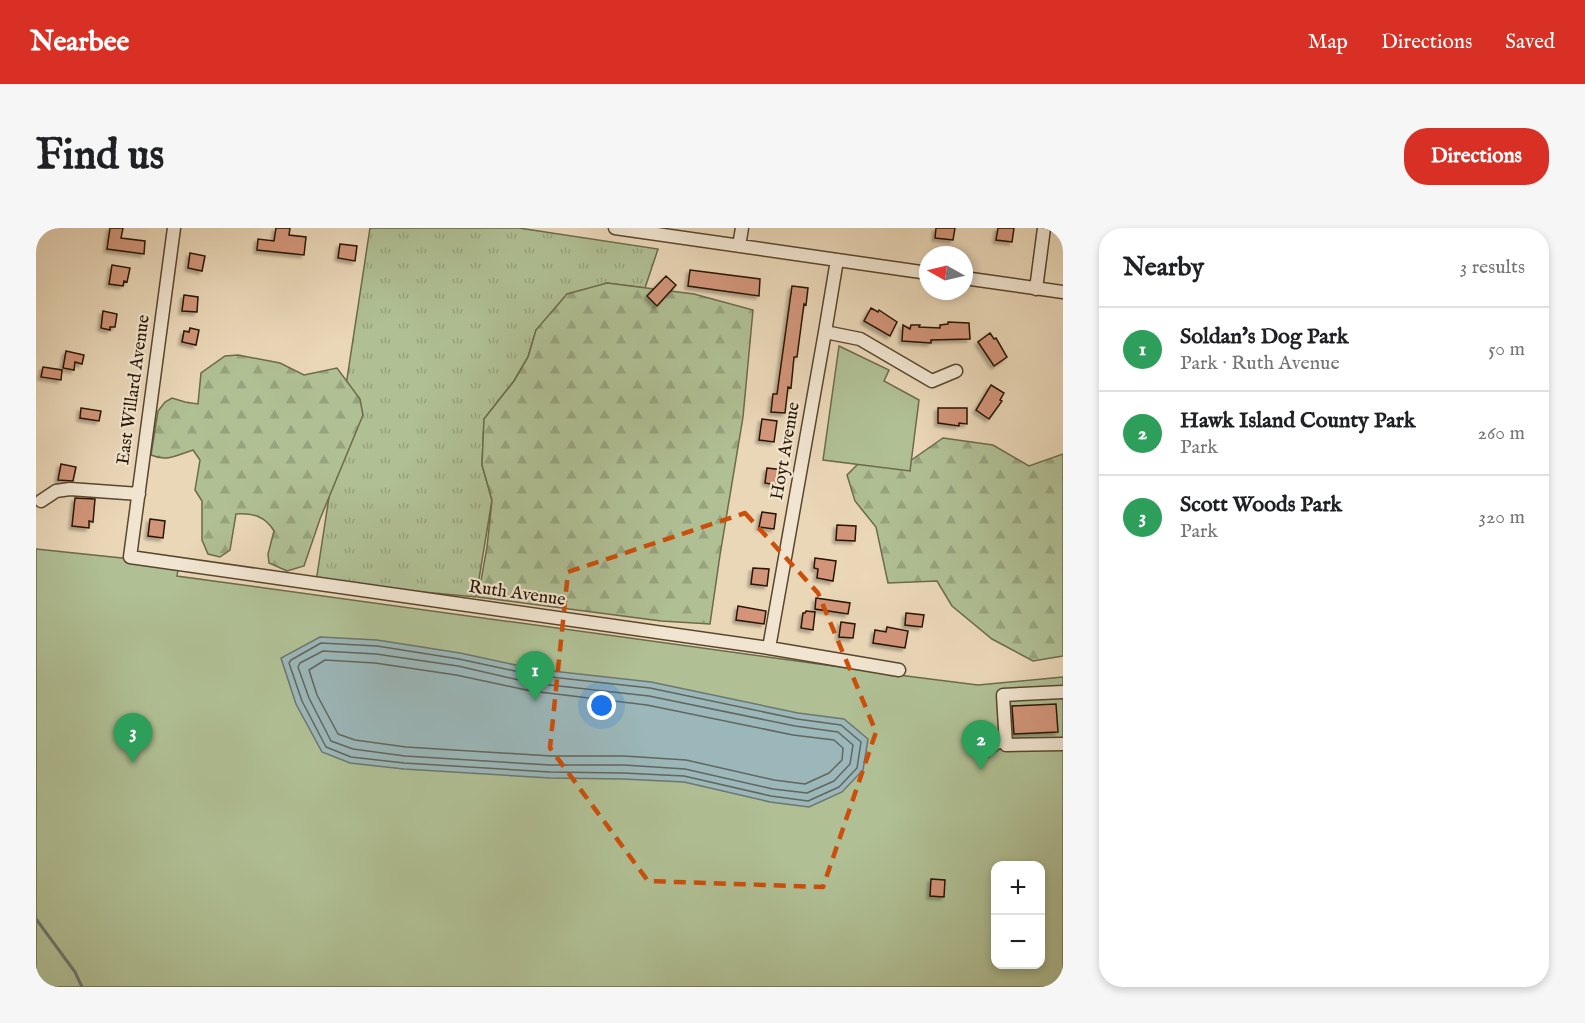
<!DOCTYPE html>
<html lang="en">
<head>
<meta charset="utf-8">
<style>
  :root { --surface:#fff; --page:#f6f6f6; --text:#202124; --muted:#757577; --line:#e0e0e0; --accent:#d93025 }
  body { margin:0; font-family:"IM FELL English",serif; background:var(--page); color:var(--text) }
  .controls { position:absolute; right:18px; bottom:18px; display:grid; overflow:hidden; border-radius:12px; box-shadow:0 3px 9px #0003 }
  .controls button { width:54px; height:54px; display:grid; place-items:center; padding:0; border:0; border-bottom:2px solid var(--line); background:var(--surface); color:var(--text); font:30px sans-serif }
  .compass { position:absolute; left:883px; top:18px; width:54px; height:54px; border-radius:50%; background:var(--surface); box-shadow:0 3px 9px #0003; rotate:278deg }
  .you { position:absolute; left:566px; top:478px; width:21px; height:21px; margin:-15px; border:4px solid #fff; border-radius:50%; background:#1a73e8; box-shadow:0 0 0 9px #1a73e833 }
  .badge { display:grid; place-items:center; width:39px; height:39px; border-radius:50%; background:var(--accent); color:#fff; font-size:20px; font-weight:700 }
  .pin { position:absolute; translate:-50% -50px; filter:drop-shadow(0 2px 3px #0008) }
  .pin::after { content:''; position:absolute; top:32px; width:21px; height:18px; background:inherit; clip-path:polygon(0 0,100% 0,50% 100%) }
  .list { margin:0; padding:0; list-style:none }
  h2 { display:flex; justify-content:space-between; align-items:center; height:78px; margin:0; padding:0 24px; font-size:26px }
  h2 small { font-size:20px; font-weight:400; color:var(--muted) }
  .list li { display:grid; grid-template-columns:39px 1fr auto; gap:18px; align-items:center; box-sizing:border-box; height:84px; padding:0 24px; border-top:2px solid var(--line) }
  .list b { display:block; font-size:22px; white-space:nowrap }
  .list p { margin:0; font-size:20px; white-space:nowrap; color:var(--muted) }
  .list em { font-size:20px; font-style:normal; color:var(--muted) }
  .map { position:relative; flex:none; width:1027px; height:759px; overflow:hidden; border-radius:24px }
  header { display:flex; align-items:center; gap:36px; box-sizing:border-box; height:84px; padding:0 30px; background:var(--accent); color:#fff }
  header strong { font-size:28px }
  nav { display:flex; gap:33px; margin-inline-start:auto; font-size:21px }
  .intro { display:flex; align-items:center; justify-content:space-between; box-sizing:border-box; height:144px; padding:0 36px }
  h1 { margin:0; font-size:42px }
  .button { padding:15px 27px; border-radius:24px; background:var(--accent); color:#fff; font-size:21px; font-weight:700 }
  main { display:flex; gap:36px; padding:0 36px }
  aside { flex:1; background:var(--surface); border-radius:24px; box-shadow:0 3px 9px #0003 }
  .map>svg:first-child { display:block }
  .grass { fill:url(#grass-tufts); stroke:#6c6a4a; stroke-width:1.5 }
  .forest { fill:url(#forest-firs); stroke:#6c6a4a; stroke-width:1.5 }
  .green { fill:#b0bf94; stroke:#6c6a4a; stroke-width:1.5; fill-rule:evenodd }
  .water { fill:#9bb7b9; stroke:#6d766f; stroke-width:1.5 }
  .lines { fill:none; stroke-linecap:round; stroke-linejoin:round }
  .shore { stroke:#62665c; stroke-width:1.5 }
  .stream { stroke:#6d766f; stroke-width:3 }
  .building { fill:#d2957a; stroke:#291500; stroke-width:1.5; filter:url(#shadow) }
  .minor-casing { stroke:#59462e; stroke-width:15 }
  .minor { stroke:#f1e5d1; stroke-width:12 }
  .marked { fill:none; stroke:#cb4f0a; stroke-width:4.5; stroke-dasharray:12 8; stroke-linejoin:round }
  .labels { text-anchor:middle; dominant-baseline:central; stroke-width:4.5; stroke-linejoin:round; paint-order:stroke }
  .street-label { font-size:18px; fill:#291500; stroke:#f1e5d1 }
</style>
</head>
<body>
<header>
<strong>Nearbee</strong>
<nav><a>Map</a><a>Directions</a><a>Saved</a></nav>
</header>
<div class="intro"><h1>Find us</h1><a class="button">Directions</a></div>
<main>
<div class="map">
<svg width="1027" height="759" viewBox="0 0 1027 759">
  <defs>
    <pattern id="grass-tufts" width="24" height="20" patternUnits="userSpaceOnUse" patternTransform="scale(1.5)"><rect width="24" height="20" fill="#b0bf94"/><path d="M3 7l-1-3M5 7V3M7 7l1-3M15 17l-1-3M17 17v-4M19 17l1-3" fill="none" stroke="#97a37e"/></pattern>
    <pattern id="forest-firs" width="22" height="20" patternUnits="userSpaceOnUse" patternTransform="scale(1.5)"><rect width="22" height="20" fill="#b0bf94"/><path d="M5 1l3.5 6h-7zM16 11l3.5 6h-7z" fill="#97a37e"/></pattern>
    <filter id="shadow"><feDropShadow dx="-3" dy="3" stdDeviation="1.5" flood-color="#0004"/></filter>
  </defs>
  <rect width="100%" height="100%" fill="#ead7b8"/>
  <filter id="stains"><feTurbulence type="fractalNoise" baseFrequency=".00333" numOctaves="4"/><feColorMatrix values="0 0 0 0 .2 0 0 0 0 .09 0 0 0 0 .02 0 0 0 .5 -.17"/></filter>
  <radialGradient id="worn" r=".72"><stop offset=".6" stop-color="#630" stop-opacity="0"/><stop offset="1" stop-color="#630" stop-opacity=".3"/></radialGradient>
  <path class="grass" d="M334 0H483L622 21 609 60 571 55 500 102 492 129 478 153 448 191 446 237 456 272 440 369 280 354Z"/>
  <path class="forest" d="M571 55 658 66 717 82 707 189 684 327 674 396 625 393 442 369 451 319 456 272 446 237 448 191 478 153 492 129 500 102 531 66Z
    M202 127 244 135 268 147 301 140 324 171 327 187 284 291 268 338 251 343 233 335 232 326 238 303C229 288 217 285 200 286L194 322 184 329 172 326 166 312V273L159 262 164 232 157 222C142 227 131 234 115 227L122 183 129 174 136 170 149 174 162 176 165 145 189 128Z
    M907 210 957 217 993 238 1027 226V428L997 433 956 411 916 378 901 353 852 355 840 299 819 273 811 247 831 227 874 233Z"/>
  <path class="green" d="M803 118 853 142 848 153 883 172 874 243 787 232Z
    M0 321 143 336 141 348 878 449 942 457 1027 449V759H0ZM960 638H1005V736H960Z"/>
  <path class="water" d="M284 409 341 412 424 425 498 441 615 454 762 485 808 491 832 511 827 542 806 564 773 579 734 574 648 554 587 551 514 550 368 541 314 535 286 524 260 476 245 430Z"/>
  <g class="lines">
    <path class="shore" d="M285 415 341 418 423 431 497 447 614 460 761 491 805 497 825 514 821 540 803 559 772 573 735 568 648 548 587 545 514 544 368 535 315 529 290 519 266 473 253 435 255 432Z
      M287 423 340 426 422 438 496 455 613 468 759 498 802 504 817 517 814 536 798 553 771 565 737 561 649 541 588 537H514L369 528 317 521 295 513 273 470 262 439 264 435Z
      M289 432 339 435 420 447 495 463 611 477 757 507 798 512 807 520 806 532 793 545 769 556 738 552 650 532 588 528H515L370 519 319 512 302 506 281 467 273 442Z"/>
    <path class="stream" d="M0 691 39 744 46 759"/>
  </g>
  <path class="building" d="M74 0H87L85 10 109 13 108 26 71 21Z
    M240 0H254L253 7 270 9 268 27 221 22 222 11 238 13Z
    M900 0H919L917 12 899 10Z
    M962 0H978L976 14 960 12Z
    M304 16 321 18 319 33 302 30Z
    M154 25 169 28 166 43 152 40Z
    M76 37 94 40 91 54 88 53 87 58 73 56Z
    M654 42 724 51 723 68 652 58Z
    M630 48 640 57 621 78 611 68Z
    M756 58 772 60 770 77 768 76 761 129H758L755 160 752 159 749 185 735 184 737 166H741Z
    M148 67 162 69 161 84 146 83Z
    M835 80 842 84 843 82 861 94 854 108 828 93Z
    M67 83 81 86 79 99H74V102L65 100Z
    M912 94 933 95 934 111 895 112V115L866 113 867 97 874 101 875 97H884L883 99 904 100V97L912 96Z
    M154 100 163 102 160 117 146 114 148 103 153 104Z
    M954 105 958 111 960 110 971 129 958 138 942 114Z
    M30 123 48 127 46 136 39 134 38 142 27 140Z
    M7 139 26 142 25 152 5 149Z
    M955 157 968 165 964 172 966 173 953 191 940 182Z
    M45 180 65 183 63 193 44 190Z
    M902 180H931V196L923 195V198L902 195Z
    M726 191 741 193 738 214 723 212Z
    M25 236 40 239 37 253 22 252Z
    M731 240 748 242 746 258 729 255Z
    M39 270 59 271 57 294 53 293V300L36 298Z
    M726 284 740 286 738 301 723 299Z
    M114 291 129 293 127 310 112 308Z
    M801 297 820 298 819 313 800 312Z
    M779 330 800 333 797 353 781 350 782 341 778 340Z
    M717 340 733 341 731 358 715 356Z
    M780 370 814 375 812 386 779 381Z
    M702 378 730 383 728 396 700 392Z
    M770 383 779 384 777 402 765 400 767 385H769Z
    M870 385 888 387 886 399 869 397Z
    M805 394 819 396 817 410 803 409Z
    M851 399 872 403 869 420 837 415 839 402 850 404Z
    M1020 476 1022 504 978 506 976 478Z
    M895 651 909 652 908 669 894 668Z"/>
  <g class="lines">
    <defs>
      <path id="minor" d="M138 0 94 329 733 420 863 442
        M579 0 892 45
        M703 18 706 0
        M928 50 1027 64
        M1000 61 1008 0
        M789 104 824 111 896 153 920 143
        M5 273 20 263 34 261 103 266
        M733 420 789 104 801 32
        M1027 464 967 467 970 517 1027 516
        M950 523 960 515 969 512"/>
    </defs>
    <use href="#minor" class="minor-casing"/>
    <use href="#minor" class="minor"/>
  </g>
  <path class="marked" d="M709 285 782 365 840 504 787 659 612 653 514 520 532 344Z"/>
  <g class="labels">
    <g class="street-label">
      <text transform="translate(98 162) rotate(-82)">East Willard Avenue</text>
      <text transform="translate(750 223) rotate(-80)">Hoyt Avenue</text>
      <text transform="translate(481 366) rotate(8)">Ruth Avenue</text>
    </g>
  </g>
  <rect width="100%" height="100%" filter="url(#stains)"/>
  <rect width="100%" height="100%" fill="url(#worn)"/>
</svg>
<div class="controls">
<button>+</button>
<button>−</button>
</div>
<svg class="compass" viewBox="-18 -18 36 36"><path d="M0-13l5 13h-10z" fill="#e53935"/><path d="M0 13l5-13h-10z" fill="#757577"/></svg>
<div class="you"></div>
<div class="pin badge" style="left:499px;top:473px;background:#2e9e5b">1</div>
<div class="pin badge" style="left:945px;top:542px;background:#2e9e5b">2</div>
<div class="pin badge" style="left:97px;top:535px;background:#2e9e5b">3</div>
</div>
<aside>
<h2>Nearby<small>3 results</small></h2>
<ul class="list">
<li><span class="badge" style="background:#2e9e5b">1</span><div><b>Soldan's Dog Park</b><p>Park · Ruth Avenue</p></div><em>50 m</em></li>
<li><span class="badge" style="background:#2e9e5b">2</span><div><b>Hawk Island County Park</b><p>Park</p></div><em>260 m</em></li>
<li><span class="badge" style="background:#2e9e5b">3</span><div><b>Scott Woods Park</b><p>Park</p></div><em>320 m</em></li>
</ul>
</aside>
</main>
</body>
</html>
